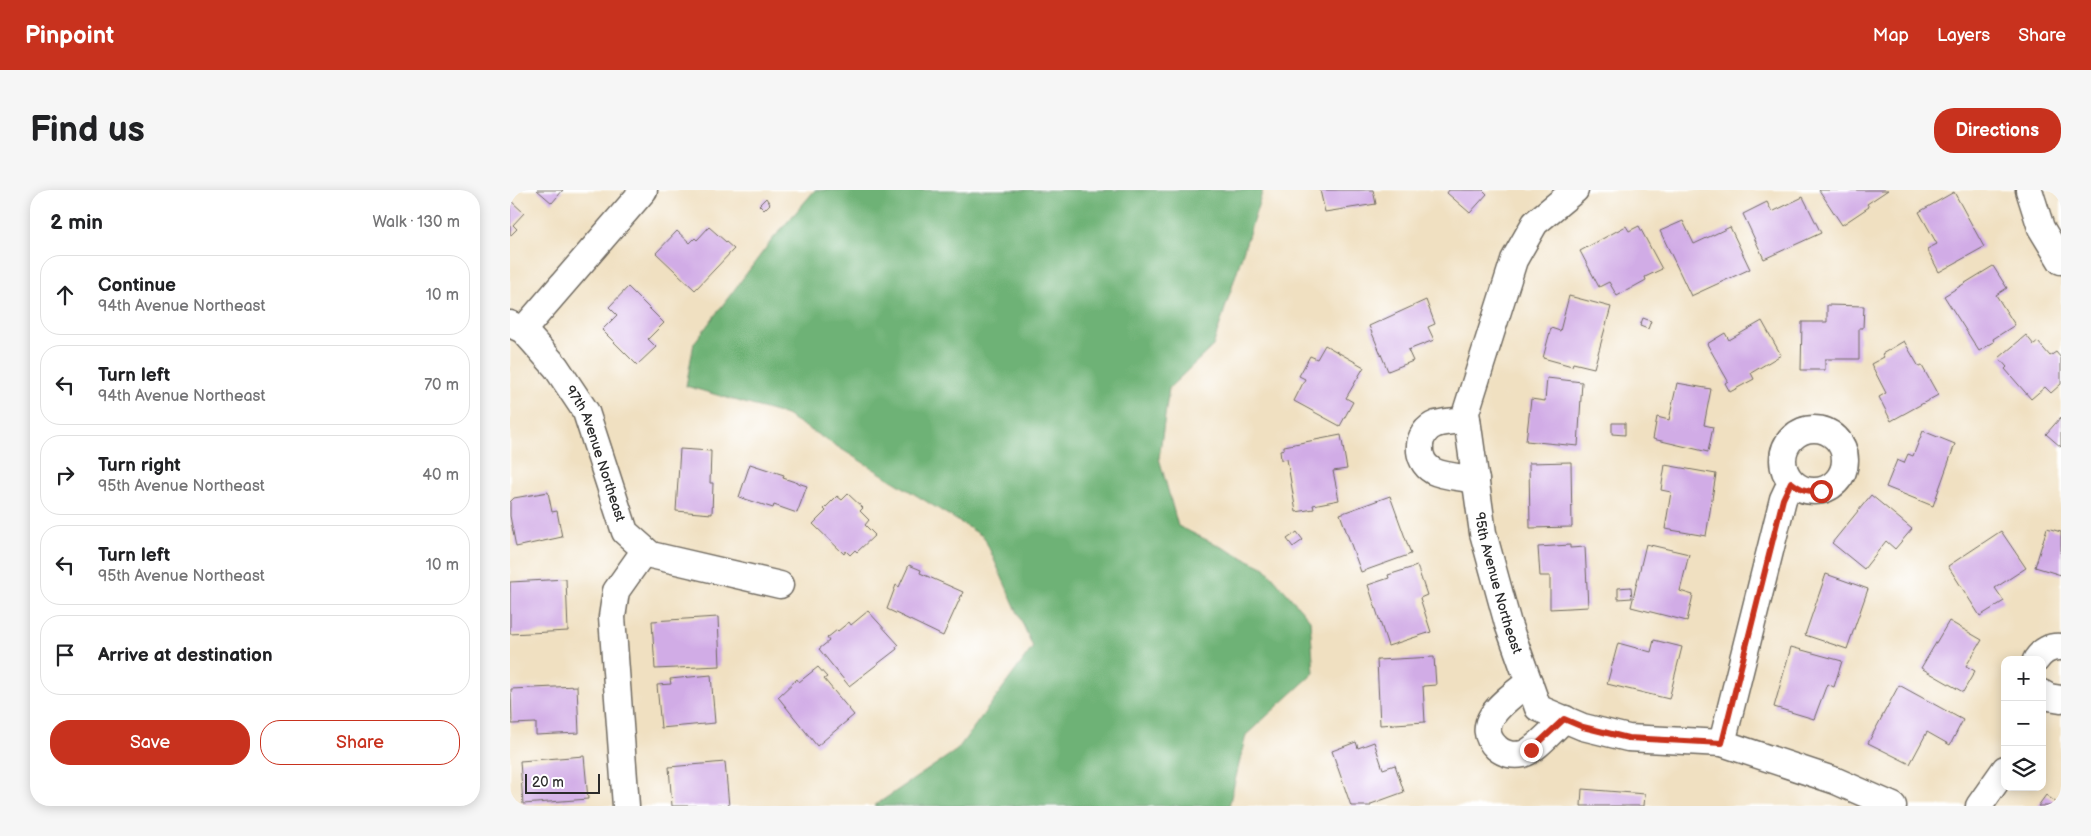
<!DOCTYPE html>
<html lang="en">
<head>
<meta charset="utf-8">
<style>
  :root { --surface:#fff; --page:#f6f6f6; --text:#202124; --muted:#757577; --line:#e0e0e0; --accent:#c8321e }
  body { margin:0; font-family:"Balsamiq Sans",sans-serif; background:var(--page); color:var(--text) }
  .controls { position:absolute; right:15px; bottom:15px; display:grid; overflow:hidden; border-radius:10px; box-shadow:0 2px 12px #0003 }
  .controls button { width:45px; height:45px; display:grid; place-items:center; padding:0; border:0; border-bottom:1px solid var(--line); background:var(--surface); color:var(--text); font:25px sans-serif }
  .scale { position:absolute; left:15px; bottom:12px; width:75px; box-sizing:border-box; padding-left:5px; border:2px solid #2b2b2b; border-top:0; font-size:14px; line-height:18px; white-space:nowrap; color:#2b2b2b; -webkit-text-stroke:4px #fff; paint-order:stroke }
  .stop { position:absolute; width:15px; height:15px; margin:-11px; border:4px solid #c8321e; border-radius:50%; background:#fff }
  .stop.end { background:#c8321e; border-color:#fff; box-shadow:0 1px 5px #0008 }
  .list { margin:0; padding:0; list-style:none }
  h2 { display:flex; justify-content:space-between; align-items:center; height:65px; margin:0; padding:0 20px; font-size:21px }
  h2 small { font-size:16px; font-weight:400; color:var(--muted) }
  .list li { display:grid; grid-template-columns:32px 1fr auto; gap:15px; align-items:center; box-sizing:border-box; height:80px; margin:0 10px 10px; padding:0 10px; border:1px solid var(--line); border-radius:20px }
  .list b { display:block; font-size:19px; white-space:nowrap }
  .list p { margin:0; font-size:16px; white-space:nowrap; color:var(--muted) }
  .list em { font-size:16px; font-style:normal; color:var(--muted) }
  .actions { display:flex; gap:10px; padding:15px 20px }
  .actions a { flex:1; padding:11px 0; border:1px solid var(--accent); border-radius:20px; text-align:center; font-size:18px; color:var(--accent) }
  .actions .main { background:var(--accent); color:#fff }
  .icon { flex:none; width:28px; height:28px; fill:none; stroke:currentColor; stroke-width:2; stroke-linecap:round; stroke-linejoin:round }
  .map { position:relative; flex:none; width:1551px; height:616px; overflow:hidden; border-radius:20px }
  header { display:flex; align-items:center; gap:30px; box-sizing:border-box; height:70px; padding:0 25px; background:var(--accent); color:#fff }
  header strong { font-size:24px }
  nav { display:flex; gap:28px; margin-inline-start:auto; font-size:18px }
  .intro { display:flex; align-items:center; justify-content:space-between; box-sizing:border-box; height:120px; padding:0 30px }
  h1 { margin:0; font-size:35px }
  .button { padding:12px 22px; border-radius:20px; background:var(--accent); color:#fff; font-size:18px; font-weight:700 }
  main { display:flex; gap:30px; padding:0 30px }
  aside { flex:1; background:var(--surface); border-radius:20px; box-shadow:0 2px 12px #0003 }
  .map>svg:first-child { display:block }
  .forest { fill:#6eb276; stroke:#4c6e50 }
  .building { fill:#d1ace6 }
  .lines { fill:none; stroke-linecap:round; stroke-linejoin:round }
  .minor-casing { stroke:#706a60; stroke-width:29 }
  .minor { stroke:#fff; stroke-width:26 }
  .route { stroke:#c8321e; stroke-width:6 }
  .labels { text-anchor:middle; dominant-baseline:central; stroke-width:5; stroke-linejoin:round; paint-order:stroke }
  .street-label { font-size:14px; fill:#2b2b2b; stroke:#fff }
</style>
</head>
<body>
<header>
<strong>Pinpoint</strong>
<nav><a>Map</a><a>Layers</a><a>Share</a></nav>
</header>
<div class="intro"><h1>Find us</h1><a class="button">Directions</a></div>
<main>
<aside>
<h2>2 min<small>Walk · 130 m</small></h2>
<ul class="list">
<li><svg class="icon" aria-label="ahead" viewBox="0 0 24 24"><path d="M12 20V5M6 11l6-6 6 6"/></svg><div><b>Continue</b><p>94th Avenue Northeast</p></div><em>10 m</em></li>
<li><svg class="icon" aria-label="left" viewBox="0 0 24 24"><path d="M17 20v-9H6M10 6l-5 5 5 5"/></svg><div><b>Turn left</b><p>94th Avenue Northeast</p></div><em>70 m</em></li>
<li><svg class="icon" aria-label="right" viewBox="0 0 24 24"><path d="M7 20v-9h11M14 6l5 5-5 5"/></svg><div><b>Turn right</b><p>95th Avenue Northeast</p></div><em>40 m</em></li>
<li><svg class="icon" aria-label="left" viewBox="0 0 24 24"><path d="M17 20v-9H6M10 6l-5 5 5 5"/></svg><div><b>Turn left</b><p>95th Avenue Northeast</p></div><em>10 m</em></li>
<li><svg class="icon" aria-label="arrive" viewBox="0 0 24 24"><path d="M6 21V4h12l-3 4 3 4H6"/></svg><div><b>Arrive at destination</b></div></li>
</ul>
<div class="actions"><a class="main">Save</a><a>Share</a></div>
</aside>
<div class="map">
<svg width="1551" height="616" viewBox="0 0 1551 616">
  <rect width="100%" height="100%" fill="#fff"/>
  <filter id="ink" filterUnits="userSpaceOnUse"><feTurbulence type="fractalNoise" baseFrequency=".02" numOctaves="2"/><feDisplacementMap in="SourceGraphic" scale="10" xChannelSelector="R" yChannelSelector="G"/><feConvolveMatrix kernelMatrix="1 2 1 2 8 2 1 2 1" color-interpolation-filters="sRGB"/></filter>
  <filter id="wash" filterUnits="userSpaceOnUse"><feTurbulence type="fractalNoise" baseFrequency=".0096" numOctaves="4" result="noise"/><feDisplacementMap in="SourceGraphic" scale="20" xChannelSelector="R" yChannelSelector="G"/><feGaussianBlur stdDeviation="1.12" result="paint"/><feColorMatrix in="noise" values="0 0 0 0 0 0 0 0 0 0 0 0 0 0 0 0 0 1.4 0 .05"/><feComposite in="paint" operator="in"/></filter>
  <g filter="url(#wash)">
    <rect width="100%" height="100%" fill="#f0e0c1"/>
    <path class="forest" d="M305 0H753L703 156 659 198 649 268 668 336 755 378 800 430 804 483 736 545 719 616H364L447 560 523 457 474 347 276 225 176 196 184 153 261 51Z"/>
    <g id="blocks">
      <path class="building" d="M27 0H53L42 13Z
        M810 0H863L866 14 815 22Z
        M939 0H973L977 4 960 23 937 3Z
        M1309 0H1378L1357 14 1359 17 1332 35Z
        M1444 2 1474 57 1429 82 1417 59 1427 54 1409 22Z
        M1293 7 1311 43 1254 69 1233 24 1257 12 1262 22Z
        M256 8 260 14 254 20 249 15Z
        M0 10 14 23 3 35 7 39 0 46Z
        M1173 31 1184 54 1220 37 1240 79 1181 106 1150 41Z
        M1116 36 1119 41 1129 36 1152 79 1135 87 1136 90 1107 106 1099 92 1089 97 1070 61Z
        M199 37 224 59 185 100 146 63 167 41 180 53 185 48 187 50Z
        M1483 76 1497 98 1486 105 1505 135 1483 149 1484 152 1469 161 1434 106Z
        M118 97 154 133 138 149 146 157 127 175 92 140 107 125 99 117Z
        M1059 106 1101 117 1084 178 1063 173 1062 176 1033 168 1041 138 1050 141Z
        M916 110 925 134 918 137 924 150 898 160 903 171 878 181 859 136Z
        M1317 115 1354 116 1353 138H1349V169H1315V180H1291L1292 132H1317Z
        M1133 128 1141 131 1138 139 1130 136Z
        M1252 131 1271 165 1241 183 1244 189 1220 202 1215 193 1218 191 1197 154 1215 143 1219 150Z
        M1516 145 1524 155 1528 152 1540 166 1546 162 1551 168V194L1541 203 1535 197 1521 209 1495 179 1497 177 1489 168Z
        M1394 151 1409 177 1412 176 1428 205 1381 231 1369 207 1376 203 1361 174 1374 167 1372 164Z
        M815 155 854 177 836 208 843 212 830 236 784 211 795 189 789 186 800 166 807 169Z
        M1037 188 1072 192 1068 256 1016 251 1021 209 1035 211Z
        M1167 193 1201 199 1194 235 1203 237 1198 262 1143 249 1147 227 1159 230Z
        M1551 227V257L1536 244Z
        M1102 233H1115V245L1102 244Z
        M1413 241 1445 254 1423 316 1376 297 1387 270 1394 273 1398 264 1403 266Z
        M831 245 837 279 823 281 829 310 803 315 804 319 786 322 777 269 771 270 770 260 774 259V256Z
        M170 259 201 261 200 293H203L202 324 166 321Z
        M1061 272 1062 337 1020 338 1019 273Z
        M240 274 274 285 273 288 297 296 287 323 264 315 263 318 229 307Z
        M1155 275 1206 284 1196 346 1155 339 1161 302 1151 300Z
        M38 302 42 322 47 321 52 347 6 357 0 326V312L4 308Z
        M338 304 353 318 350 321 359 330 355 335 365 345 347 362 345 360 340 365 336 361 334 364 303 334 316 321 314 319 327 306 332 310Z
        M1361 305 1402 339 1385 359 1376 351 1354 379 1322 353Z
        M880 306 901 364 851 382 830 324Z
        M1537 338 1551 342V385L1525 377Z
        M1491 341 1516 378 1485 398 1494 411 1470 426 1438 376Z
        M787 342 793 350 783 357 777 349Z
        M1136 354 1179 364 1170 401 1183 405 1177 431 1121 417Z
        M1060 355V358L1075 357 1078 417 1040 419V386H1030L1028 357Z
        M399 375 411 380 410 383 453 402 433 446 377 419 386 395 389 397Z
        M907 376 917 405 910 408 921 442 878 456 858 395 879 388 878 385Z
        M1316 384 1358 399 1337 459 1295 445Z
        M56 389 58 441 0 444V392Z
        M1121 397 1122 408 1108 409V398Z
        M358 421 389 455 386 457 387 459 339 496 309 459 319 451 317 448 327 440 328 441 339 432 341 435Z
        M208 427 210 476 145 479 142 431Z
        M1439 431 1472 450 1456 476 1465 481 1453 502 1411 478Z
        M1144 450 1172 457 1159 509 1097 494 1108 453 1141 462Z
        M1281 457 1332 471 1324 497 1317 494 1304 529 1264 517Z
        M924 467 926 495 913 496 915 532 870 535 867 470Z
        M308 477 317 487 314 489 344 525 307 556 268 507 287 489 289 492Z
        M201 485 205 533 151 538 147 495 161 494 160 489Z
        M1389 495 1453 530 1440 555 1417 542 1400 574 1358 553Z
        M67 496 69 543 26 545V533L2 534 1 499Z
        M846 552 848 558 864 552 873 579 885 575 894 602 861 614V616H841L822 561Z
        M74 566 78 609 13 614 10 571Z
        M215 572 219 616H162L159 577Z
        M1072 599 1135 604 1134 616H1071Z
        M1536 605 1551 616H1528Z"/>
    </g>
  </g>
  <g filter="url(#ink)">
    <use href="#blocks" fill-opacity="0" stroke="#706a60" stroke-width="1"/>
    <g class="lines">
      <defs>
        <g id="minor">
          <path id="s1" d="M1065 0 1025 33 1004 70 956 222 973 343 998 434 1028 518 1073 537 1118 548 1212 553 1326 591 1383 616"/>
          <path d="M1519 0 1531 38 1551 71"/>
          <path id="s2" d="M0 134 13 140 46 177 76 222 115 342 141 365 270 395"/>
          <path d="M13 140 134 0"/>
          <path d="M957 230C947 231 936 231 926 234 905 242 905 271 923 281 935 287 953 287 966 290"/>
          <circle cx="1304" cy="270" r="31"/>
          <path d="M1526 470C1532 461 1540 456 1551 457"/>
          <path d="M1019 492C1001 507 959 532 987 558 994 564 1004 566 1013 564 1026 560 1044 538 1055 529"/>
          <path d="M1532 503 1539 507 1551 509"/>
          <path d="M1212 553 1273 309 1281 292"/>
          <path d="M116 616 102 427 106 401 135 360"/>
          <path d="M1469 616 1495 579"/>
        </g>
      </defs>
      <use href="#minor" class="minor-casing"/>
      <use href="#minor" class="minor"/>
    </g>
  </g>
  <g class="lines" filter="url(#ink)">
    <path class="route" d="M1021 560 1054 529 1073 537 1118 548 1212 553 1273 309 1281 292C1291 300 1298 302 1311 301"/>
  </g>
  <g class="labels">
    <g class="street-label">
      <text stroke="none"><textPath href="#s2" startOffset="160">97th Avenue Northeast</textPath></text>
      <text stroke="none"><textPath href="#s1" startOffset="428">95th Avenue Northeast</textPath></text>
    </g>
  </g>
</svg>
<div class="controls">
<button>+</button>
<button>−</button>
<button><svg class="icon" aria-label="layers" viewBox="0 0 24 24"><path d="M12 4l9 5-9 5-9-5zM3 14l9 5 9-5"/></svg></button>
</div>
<div class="scale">20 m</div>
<div class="stop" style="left:1311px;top:301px"></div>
<div class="stop end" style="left:1021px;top:560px"></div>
</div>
</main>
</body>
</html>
